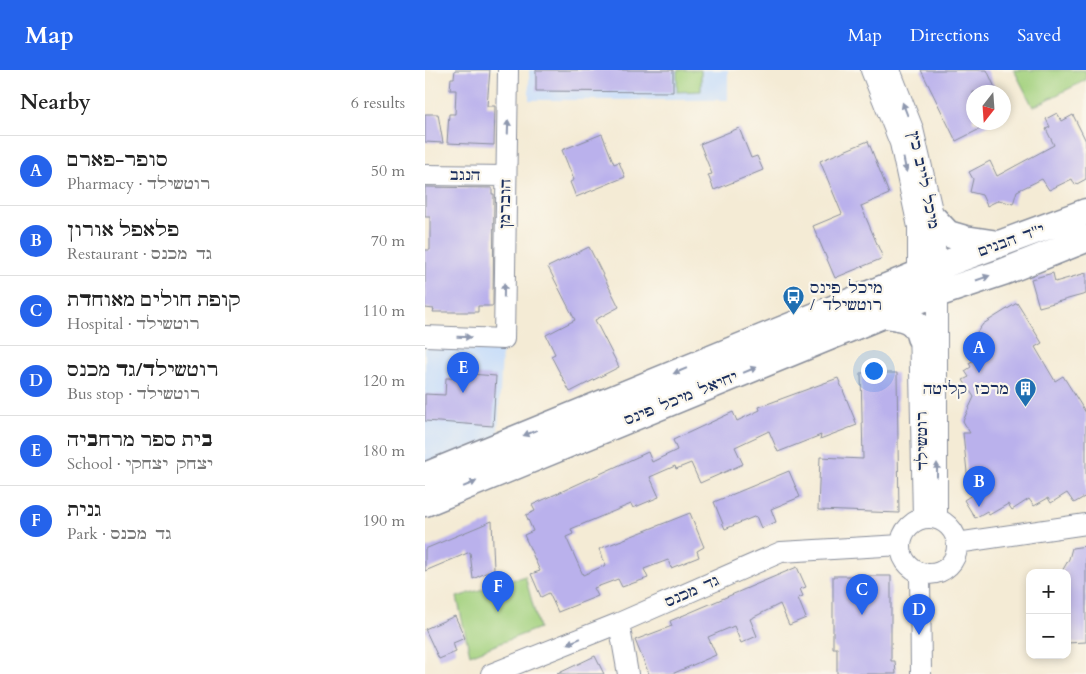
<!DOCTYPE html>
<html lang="en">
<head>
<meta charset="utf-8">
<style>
  :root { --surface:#fff; --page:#f6f6f6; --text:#222; --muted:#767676; --line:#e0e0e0; --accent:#2563eb }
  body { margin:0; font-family:Cardo,"Frank Ruhl Libre",serif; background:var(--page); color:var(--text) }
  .controls { position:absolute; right:15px; bottom:15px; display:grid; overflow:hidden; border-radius:10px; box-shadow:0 2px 8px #0003 }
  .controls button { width:45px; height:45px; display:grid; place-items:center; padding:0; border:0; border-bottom:1px solid var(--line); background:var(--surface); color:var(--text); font:25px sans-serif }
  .compass { position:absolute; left:541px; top:15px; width:45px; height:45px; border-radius:50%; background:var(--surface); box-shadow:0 2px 8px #0003; rotate:197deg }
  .you { position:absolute; left:448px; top:300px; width:18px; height:18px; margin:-12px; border:4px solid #fff; border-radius:50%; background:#1a73e8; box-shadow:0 0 0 8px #1a73e833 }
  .badge { display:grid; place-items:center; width:32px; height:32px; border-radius:50%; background:var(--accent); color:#fff; font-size:16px; font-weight:700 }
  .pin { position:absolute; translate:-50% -41px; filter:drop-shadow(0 1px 2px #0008) }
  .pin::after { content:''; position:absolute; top:26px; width:18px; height:15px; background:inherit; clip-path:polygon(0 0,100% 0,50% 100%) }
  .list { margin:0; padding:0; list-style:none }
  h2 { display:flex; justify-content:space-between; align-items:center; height:65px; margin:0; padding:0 20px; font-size:21px }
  h2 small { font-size:16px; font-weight:400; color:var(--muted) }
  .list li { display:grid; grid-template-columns:32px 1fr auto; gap:15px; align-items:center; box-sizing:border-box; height:70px; padding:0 20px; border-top:1px solid var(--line) }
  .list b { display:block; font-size:19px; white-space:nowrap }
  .list p { margin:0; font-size:16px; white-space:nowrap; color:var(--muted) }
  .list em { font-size:16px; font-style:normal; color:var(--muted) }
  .map { position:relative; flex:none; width:661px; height:604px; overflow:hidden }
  header { display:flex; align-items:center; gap:30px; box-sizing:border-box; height:70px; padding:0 25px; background:var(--accent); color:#fff }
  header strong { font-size:24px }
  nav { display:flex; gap:28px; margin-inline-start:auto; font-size:18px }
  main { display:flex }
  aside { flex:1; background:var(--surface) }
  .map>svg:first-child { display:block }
  .built { fill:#c7ddf9 }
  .green { fill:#a4d280; stroke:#60806f }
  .building { fill:#bab1ec }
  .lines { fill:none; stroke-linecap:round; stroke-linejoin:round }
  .minor-casing { stroke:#888d9a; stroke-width:22 }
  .major-casing { stroke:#888d9a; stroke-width:29 }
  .minor { stroke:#fff; stroke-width:20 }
  .major { stroke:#fff; stroke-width:26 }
  .oneway { fill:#8d97ae }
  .labels { text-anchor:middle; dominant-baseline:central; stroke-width:4.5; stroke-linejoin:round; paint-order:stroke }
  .street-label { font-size:15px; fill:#1b2f5e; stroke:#fbf7ec }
  .poi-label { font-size:15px; fill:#1b2f5e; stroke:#fbf7ec; text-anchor:start }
</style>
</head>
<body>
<header>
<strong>Map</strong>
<nav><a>Map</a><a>Directions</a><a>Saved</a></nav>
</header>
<main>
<aside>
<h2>Nearby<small>6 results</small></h2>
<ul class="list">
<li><span class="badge">A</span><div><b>סופר-פארם</b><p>Pharmacy · רוטשילד</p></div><em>50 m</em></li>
<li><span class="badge">B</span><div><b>פלאפל אורון</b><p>Restaurant · גד מכנס</p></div><em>70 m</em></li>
<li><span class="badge">C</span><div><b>קופת חולים מאוחדת</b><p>Hospital · רוטשילד</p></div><em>110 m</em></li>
<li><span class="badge">D</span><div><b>רוטשילד/גד מכנס</b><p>Bus stop · רוטשילד</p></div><em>120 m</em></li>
<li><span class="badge">E</span><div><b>בית ספר מרחביה</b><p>School · יצחק יצחקי</p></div><em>180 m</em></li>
<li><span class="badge">F</span><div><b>גנית</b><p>Park · גד מכנס</p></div><em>190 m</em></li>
</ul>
</aside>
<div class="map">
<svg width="661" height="604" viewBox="0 0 661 604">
  <rect width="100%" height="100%" fill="#fbf7ec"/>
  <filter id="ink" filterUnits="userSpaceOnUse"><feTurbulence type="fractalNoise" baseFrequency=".02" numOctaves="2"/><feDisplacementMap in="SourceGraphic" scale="10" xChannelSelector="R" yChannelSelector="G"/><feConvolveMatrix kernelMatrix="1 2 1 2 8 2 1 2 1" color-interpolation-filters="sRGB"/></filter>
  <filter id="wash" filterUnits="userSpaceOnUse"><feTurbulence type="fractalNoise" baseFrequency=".0096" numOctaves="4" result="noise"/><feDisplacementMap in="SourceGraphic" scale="20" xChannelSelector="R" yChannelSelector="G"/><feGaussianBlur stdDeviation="1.12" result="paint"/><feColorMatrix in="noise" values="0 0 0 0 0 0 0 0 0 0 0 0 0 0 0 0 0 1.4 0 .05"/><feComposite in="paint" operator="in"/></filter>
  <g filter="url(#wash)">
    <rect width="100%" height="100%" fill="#f4ebd5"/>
    <path class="built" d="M104 0H303V30H104Z
      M0 278 77 281 73 366 0 395Z"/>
    <path class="green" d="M252 0H276V21L252 22Z
      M589 0H661V10L608 37Z
      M100 506 114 558 45 585 32 527Z"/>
    <g id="blocks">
      <path class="building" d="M30 0H65L62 36H70L69 75 22 73 24 44H30L31 20H25L26 8H29Z
        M111 0H248V22L111 21Z
        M496 0H562L572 22H548V52H569L531 71Z
        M632 43 637 51 648 45 661 71V109L650 115 647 109 624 120 617 109 592 121 588 134 574 130 562 136 557 125 545 122 548 109 544 102 565 91 572 106 629 75 621 59 625 57 621 49Z
        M0 44H13L18 73 0 72Z
        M314 58 326 88 332 86 338 100 289 120 283 105 287 104 275 74Z
        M177 64 189 94 194 92 200 107 151 127 145 112 149 110 137 80Z
        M443 71 464 124 436 136 458 188 410 208 388 156 417 144 395 91Z
        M0 117 67 118V124H69L68 236H53V242H8L9 239 0 238V180H5V147H0Z
        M164 177 194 237 170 250 194 297 145 322 126 286 130 284 121 265 150 250 123 197Z
        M628 203 630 212 661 203V224L614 237 606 209Z
        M592 233 617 273 610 277 630 311 638 306 661 343V426L649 433 642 423 626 433 623 428 609 436 604 429 587 440 583 434 564 445 562 441 550 448 539 430 550 423 543 412 538 363H545L538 351 549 327 538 310 544 307 540 301 546 297 544 293 549 290 541 277 558 254Z
        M436 303H472L474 443 393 440 395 387 438 389Z
        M45 304 71 306 68 356 0 351V324L20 325 21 308 45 309Z
        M413 308 432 355 395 369 396 365 353 382 344 361 310 377 318 394 275 413 266 393 251 399 250 396 225 407 234 427 208 438 206 434 146 459 148 464 141 467 158 505 181 495 174 479 265 443 279 477 272 481 274 487 246 498 243 490 219 499 223 508 197 517 193 509 169 518 173 526 133 542 124 523 116 527 106 504 115 501 99 465 108 461 101 445 110 441 107 435 223 382 227 392 252 380 248 370 308 342 312 351 335 340 334 337Z
        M364 401 375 427 346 439 351 452 336 458 331 446 300 459 289 432Z
        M67 451 69 499 48 509 45 482 0 501V479Z
        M661 476V572L642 573V503H636L644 489 647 478Z
        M372 497 381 517 375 519 378 526 373 528 381 548 364 555 355 534 325 549 332 566 316 573 309 556 283 567 291 585 247 604H224L210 570 247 556 245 551Z
        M408 506H466V591H470L471 604H412V578H408Z
        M30 546 40 568 28 573 31 582 14 589 0 559Z
        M170 586 179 604H132Z"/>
    </g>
  </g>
  <g filter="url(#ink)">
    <use href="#blocks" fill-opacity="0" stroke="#888d9a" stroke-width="1"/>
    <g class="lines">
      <defs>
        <path id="minor" d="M446 0 475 73 493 157V216
          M465 0 488 59 509 149 512 224V449
          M0 105 81 106
          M494 252 498 448
          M0 266 79 269 83 0
          M476 476a28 28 0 1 1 56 0a28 28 0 1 1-56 0Z
          M532 473 661 454
          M495 503 496 604
          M194 553 203 604
          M66 604 194 553 356 482 476 475"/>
        <path id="major" d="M509 149 523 164 540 169 573 174
          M460 245C478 247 491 249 495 267
          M0 406 493 204 661 142
          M0 433 494 230 578 202 661 169"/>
      </defs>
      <use href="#minor" class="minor-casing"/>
      <use href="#major" class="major-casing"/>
      <use href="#minor" class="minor"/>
      <use href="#major" class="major"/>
    </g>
    <defs><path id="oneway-solid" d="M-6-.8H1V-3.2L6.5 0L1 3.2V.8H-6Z" transform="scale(1.25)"/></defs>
    <g class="oneway">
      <use href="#oneway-solid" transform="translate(480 39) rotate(-111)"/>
      <use href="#oneway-solid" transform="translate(83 57) rotate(-88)"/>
      <use href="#oneway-solid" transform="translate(480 95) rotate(78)"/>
      <use href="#oneway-solid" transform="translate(558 208) rotate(-19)"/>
      <use href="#oneway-solid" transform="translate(79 220) rotate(-89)"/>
      <use href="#oneway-solid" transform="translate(39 267) rotate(2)"/>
      <use href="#oneway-solid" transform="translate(325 300) rotate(-22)"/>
      <use href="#oneway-solid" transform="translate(255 301) rotate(158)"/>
      <use href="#oneway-solid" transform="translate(105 363) rotate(158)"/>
      <use href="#oneway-solid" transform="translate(512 400) rotate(-90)"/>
      <use href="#oneway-solid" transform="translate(45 414) rotate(-23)"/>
      <use href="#oneway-solid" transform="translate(149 571) rotate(158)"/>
    </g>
  </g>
  <defs>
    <symbol id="bus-pin" viewBox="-11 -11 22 30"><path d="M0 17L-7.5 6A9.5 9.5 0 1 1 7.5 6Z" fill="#1f6fb2" stroke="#fbf7ec"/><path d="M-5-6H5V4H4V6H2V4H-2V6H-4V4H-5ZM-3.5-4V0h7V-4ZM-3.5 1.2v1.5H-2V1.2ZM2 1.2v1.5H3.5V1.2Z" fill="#fff"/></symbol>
    <symbol id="building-pin" viewBox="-11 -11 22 30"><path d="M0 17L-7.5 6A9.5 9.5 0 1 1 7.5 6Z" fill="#1f6fb2" stroke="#fbf7ec"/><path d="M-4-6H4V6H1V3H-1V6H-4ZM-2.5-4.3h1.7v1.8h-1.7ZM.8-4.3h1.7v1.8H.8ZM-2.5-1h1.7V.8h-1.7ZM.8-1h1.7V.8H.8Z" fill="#fff"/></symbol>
  </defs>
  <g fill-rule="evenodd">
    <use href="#bus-pin" x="356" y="214" width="25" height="34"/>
    <use href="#building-pin" x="588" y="306" width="25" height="34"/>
  </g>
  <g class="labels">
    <g class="street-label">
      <text transform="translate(40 105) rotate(1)">הנגב</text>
      <text transform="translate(499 110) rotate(78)">מיכל לייב כץ</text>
      <text transform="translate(80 134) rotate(-89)">הוברמן</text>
      <text transform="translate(586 170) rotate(-20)">י''ד הבנים</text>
      <text transform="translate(256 328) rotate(-22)">יחיאל מיכל פינס</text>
      <text transform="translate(497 371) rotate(-91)">רוטשילד</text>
      <text transform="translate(267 521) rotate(-24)">גד מכנס</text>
    </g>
    <g class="poi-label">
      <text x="385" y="218">מיכל פינס<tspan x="385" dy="17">/ רוטשילד</tspan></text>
      <text x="584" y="319" text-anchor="end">מרכז קליטה</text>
    </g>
  </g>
</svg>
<div class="controls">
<button>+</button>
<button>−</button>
</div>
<svg class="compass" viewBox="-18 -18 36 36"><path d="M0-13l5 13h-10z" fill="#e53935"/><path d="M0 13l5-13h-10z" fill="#767676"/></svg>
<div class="you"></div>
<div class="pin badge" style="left:554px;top:303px">A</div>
<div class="pin badge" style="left:554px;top:437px">B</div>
<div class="pin badge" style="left:437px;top:545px">C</div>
<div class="pin badge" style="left:494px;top:565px">D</div>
<div class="pin badge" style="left:38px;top:323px">E</div>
<div class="pin badge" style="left:73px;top:542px">F</div>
</div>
</main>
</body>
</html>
